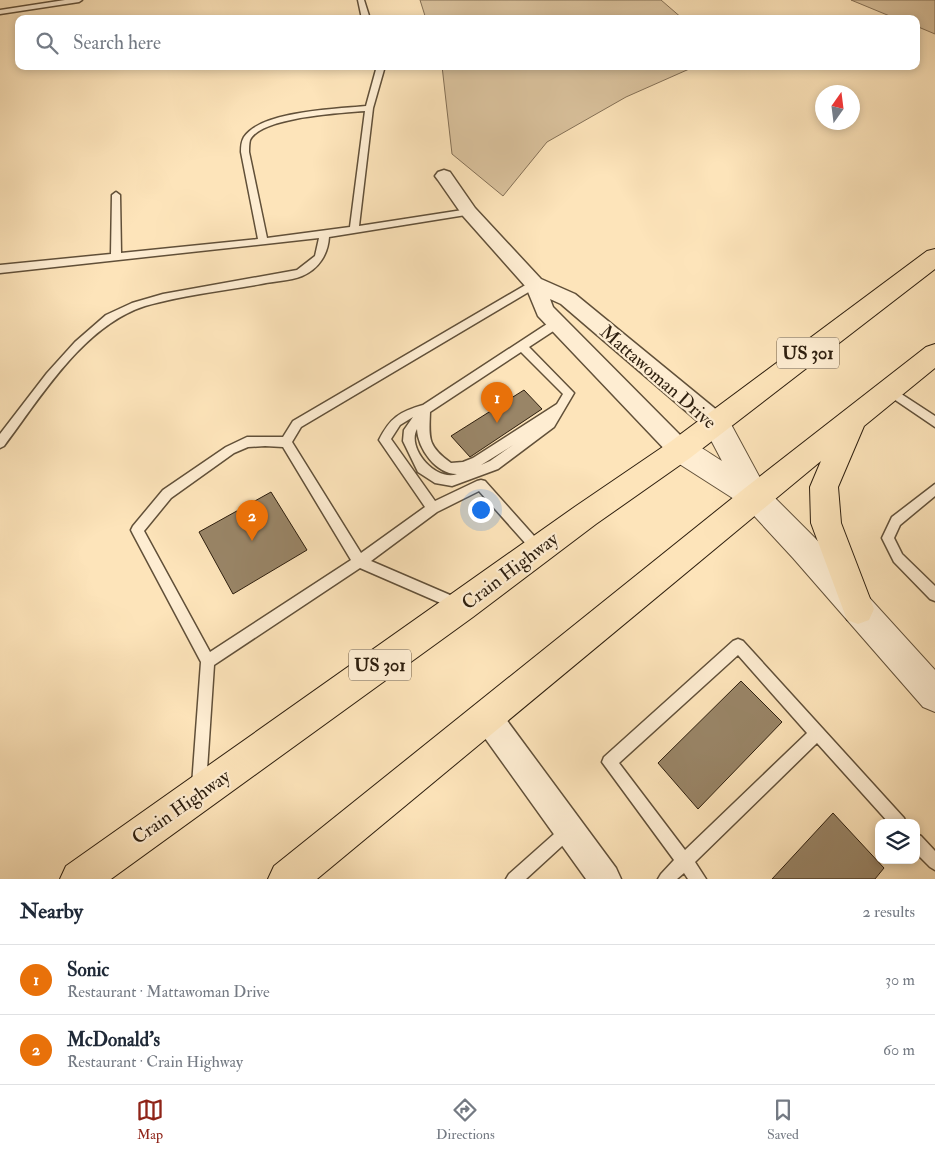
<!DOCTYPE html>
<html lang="en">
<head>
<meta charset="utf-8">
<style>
  :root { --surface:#fff; --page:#f6f6f7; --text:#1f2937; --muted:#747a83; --line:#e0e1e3; --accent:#8f2418 }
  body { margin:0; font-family:"IM FELL Double Pica",serif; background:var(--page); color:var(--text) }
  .controls { position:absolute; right:15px; bottom:15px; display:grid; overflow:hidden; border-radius:10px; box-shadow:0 2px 8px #0003 }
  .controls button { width:45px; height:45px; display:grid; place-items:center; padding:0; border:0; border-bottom:1px solid var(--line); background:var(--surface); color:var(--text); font:25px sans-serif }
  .compass { position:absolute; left:815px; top:85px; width:45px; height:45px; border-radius:50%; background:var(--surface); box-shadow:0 2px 8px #0003; rotate:14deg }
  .you { position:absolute; left:480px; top:509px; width:18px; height:18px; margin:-12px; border:4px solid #fff; border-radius:50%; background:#1a73e8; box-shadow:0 0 0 8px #1a73e833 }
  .badge { display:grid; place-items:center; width:32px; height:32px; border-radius:50%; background:var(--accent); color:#fff; font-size:16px; font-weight:700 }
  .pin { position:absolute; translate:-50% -41px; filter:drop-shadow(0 1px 2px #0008) }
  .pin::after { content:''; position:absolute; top:26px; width:18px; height:15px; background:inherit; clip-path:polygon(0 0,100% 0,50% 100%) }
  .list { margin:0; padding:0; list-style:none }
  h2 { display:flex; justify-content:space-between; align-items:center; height:65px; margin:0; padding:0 20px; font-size:21px }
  h2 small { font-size:16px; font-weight:400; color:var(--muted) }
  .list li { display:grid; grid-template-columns:32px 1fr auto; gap:15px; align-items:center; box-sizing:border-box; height:70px; padding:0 20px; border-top:1px solid var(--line) }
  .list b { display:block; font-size:19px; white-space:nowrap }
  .list p { margin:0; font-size:16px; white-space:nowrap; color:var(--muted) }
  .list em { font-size:16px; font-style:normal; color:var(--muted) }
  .icon { flex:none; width:28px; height:28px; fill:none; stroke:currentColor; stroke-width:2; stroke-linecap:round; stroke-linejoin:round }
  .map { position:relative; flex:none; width:935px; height:879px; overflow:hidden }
  .search { position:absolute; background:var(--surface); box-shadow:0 2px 8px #0003; left:15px; right:15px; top:15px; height:55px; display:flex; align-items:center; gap:12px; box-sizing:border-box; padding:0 18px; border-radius:10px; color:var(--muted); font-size:19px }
  .sheet { height:205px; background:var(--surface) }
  nav { display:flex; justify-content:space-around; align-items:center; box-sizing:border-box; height:70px; border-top:1px solid var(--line); background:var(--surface); font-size:14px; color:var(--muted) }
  nav a { display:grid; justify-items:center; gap:2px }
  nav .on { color:var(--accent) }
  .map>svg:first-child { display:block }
  .green { fill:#dac29d; stroke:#847056 }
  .building { fill:#998567; stroke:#2d1e0e }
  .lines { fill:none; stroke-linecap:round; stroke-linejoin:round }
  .service-casing { stroke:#615039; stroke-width:3 }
  .minor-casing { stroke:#615039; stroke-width:3 }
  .tertiary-casing { stroke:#615039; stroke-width:2 }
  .trunk-casing { stroke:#2d1e0e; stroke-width:2 }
  .service { fill:#feedd2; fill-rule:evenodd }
  .minor { fill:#feedd2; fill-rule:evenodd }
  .tertiary { fill:#feedd2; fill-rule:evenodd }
  .trunk { fill:#fde4ba; fill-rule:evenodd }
  .labels { text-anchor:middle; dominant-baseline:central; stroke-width:4.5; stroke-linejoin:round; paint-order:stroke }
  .shield { fill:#feedd2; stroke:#6c5c49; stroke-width:1 }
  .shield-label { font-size:18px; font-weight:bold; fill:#2d1e0e }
  .street-label { font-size:19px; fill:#2d1e0e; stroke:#feedd2 }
</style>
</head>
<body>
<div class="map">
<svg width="935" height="879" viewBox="0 0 935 879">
  <rect width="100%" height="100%" fill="#fde4ba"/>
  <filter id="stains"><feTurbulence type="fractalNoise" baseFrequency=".004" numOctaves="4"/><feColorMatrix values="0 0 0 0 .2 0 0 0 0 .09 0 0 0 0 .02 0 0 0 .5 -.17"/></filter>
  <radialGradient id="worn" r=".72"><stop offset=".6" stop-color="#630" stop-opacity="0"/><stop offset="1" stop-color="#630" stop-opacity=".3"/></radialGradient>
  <path class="green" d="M420 0H661L683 19H426Z
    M851 0H935V34L916 26V19H897Z
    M442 66H696L626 97 547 142 503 196 452 154Z"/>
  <path class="building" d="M524 390 542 409 470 457 451 436Z
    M271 492 307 550 233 594 199 532Z
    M741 681 782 722 698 809 658 763Z
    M833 813 884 868 875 879H772Z"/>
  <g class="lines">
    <defs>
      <path id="service" d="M65 0H82L79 2 0 14V10Z
        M358 0H364L370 19H362Z
        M377 66H385L373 108 359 226 469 209 474 212 472 214 329 237C328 254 319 269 302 276 290 281 274 281 261 284 223 291 182 295 145 306 83 326 41 397 4 446L0 448V434L47 373 75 342 106 315 132 303 163 294 297 270 315 256 319 238 0 273V265L111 254 112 195 116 192 120 195 121 253 258 239 241 152C241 147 241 142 244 137 261 111 337 109 366 106ZM365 111 350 227 267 238 249 152C249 148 249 144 250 140 261 117 341 113 365 111Z
        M534 280 537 281 539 284 537 287 301 427 292 442 361 553 425 507 379 440C390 418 399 412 423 405L553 320H561L562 323 561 326 529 347 574 393 554 427 498 469 452 486 435 483 418 472 403 441 404 430 413 417 400 425 391 439 435 501 477 481 481 480 485 481 543 546 545 550 543 554 539 556 535 554 479 491 437 512 371 561 464 601 465 605 464 609 459 611 360 568 214 665 206 785 204 790 199 792 194 790 192 785 201 662 133 534 131 530 133 526 163 490 226 447 247 437H283L293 421ZM521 352 563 394 557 404 473 458 463 462 451 463C427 446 429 438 430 412ZM417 429C418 449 436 474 457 474 436 482 406 448 417 429ZM513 445 490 461 481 465ZM265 446 283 447 351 560 210 652 144 531 171 498 234 453 248 447Z
        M889 386 935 416V427L885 393 884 390 885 387Z
        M935 484V496L900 525 894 538 902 554 935 586V601L930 599 894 562 882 538 892 517Z
        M738 639 743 641 904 818 906 823H889L817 743 695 862 706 879H688L684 873 677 879H658L661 874 674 860 602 762 604 757 733 641ZM738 655 807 733 685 850 619 763Z
        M568 823 573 826 576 831 573 836 526 879H506L509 874 563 826Z
        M916 834 921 836 935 851V870L930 867 916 853Z"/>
      <path id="minor" d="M444 170 450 172 475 208 541 279 575 294 724 416 727 423 724 430 716 432 708 430 561 304 550 299 553 307 688 443 691 450 688 457 680 460 672 457 538 316 526 287 463 216 438 180 435 176 438 172Z
        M487 703 497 707 616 868 621 879H586L477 727 473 717 477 707Z"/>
      <path id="tertiary" d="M716 412 726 415 766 489 815 538 935 670V712L923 707 793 558 745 506 670 458 666 450 670 442C689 435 706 452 722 461L702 423 706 415Z"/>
      <path id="trunk" d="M935 249V269L690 458 596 524 473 617 111 879H60L66 866 576 506 670 442 927 251Z
        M935 344V368L864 426 838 487 841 523 874 609 869 620 858 624 847 620 811 523 810 487 821 461 317 879H268L274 866 745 488 926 347Z"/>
    </defs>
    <use href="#service" class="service-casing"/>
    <use href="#minor" class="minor-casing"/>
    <use href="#tertiary" class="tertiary-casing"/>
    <use href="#trunk" class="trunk-casing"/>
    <use href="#service" class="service"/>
    <use href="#minor" class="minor"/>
    <use href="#tertiary" class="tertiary"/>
    <use href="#trunk" class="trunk"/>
  </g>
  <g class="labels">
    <g class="shield">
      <rect x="777" y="337.5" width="62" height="31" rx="4"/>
      <rect x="349" y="649.5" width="62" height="31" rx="4"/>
    </g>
    <g class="shield-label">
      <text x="808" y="353">US 301</text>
      <text x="380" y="665">US 301</text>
    </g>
    <g class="street-label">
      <text transform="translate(658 377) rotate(41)">Mattawoman Drive</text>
      <text transform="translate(510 571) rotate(-37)">Crain Highway</text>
      <text transform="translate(181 807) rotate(-35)">Crain Highway</text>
    </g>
  </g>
  <rect width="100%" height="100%" filter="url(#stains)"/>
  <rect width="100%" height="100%" fill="url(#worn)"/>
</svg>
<div class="controls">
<button><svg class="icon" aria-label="layers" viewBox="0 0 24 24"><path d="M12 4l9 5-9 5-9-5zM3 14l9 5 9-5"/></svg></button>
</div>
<svg class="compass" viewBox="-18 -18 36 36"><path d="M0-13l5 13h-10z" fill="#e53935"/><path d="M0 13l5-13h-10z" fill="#747a83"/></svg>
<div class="you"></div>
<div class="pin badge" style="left:497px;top:423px;background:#e8710a">1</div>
<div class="pin badge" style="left:252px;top:541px;background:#e8710a">2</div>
<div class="search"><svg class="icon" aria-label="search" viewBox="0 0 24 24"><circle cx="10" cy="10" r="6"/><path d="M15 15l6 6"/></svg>Search here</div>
</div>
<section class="sheet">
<h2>Nearby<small>2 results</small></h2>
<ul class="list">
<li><span class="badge" style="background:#e8710a">1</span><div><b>Sonic</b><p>Restaurant · Mattawoman Drive</p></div><em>30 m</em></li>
<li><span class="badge" style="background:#e8710a">2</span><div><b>McDonald's</b><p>Restaurant · Crain Highway</p></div><em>60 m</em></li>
</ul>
</section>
<nav>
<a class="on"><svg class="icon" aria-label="map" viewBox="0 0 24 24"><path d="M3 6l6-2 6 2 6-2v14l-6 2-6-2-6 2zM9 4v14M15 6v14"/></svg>Map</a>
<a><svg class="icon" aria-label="directions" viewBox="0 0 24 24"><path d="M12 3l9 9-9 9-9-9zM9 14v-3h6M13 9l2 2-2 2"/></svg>Directions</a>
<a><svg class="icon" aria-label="saved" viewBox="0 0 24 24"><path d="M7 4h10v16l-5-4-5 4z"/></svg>Saved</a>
</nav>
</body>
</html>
